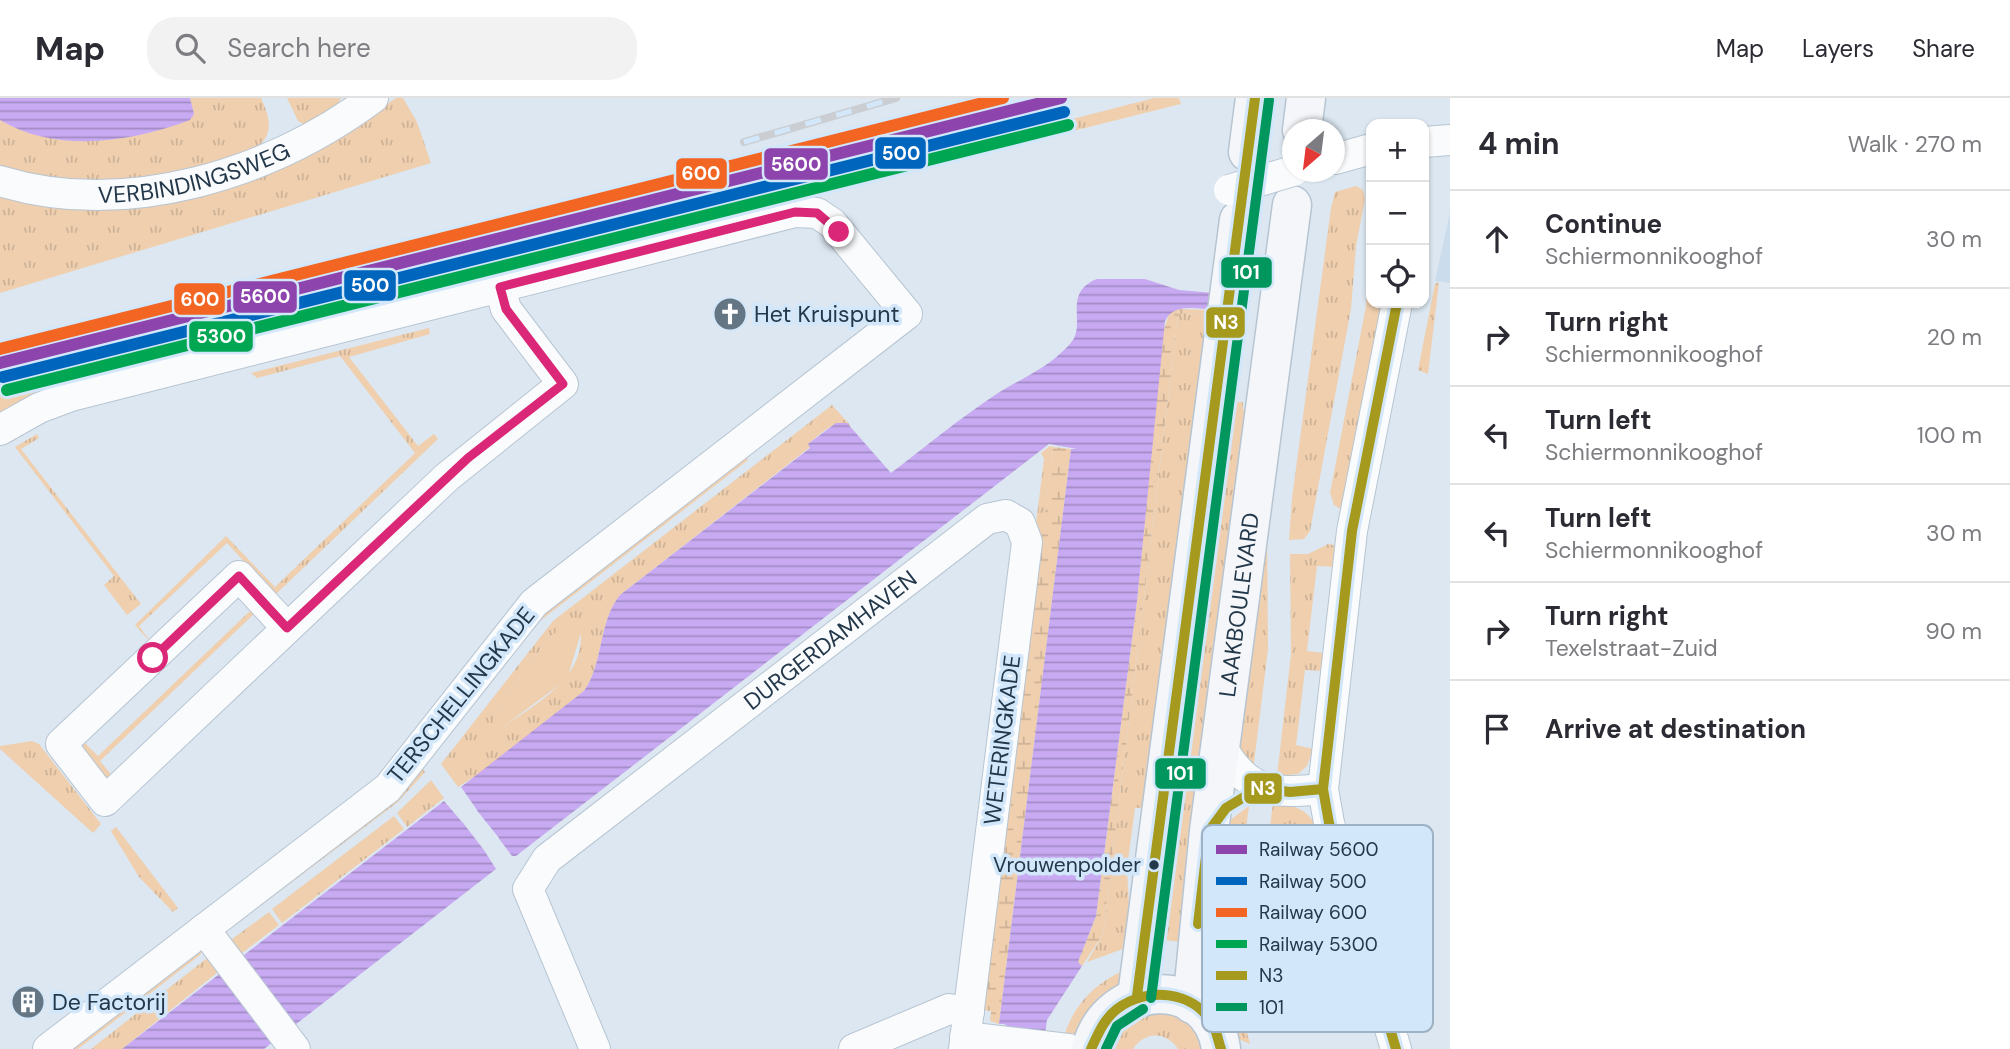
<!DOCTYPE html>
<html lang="en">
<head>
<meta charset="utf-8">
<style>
  :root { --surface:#fff; --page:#f2f2f3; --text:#2b2b33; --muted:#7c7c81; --line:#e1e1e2 }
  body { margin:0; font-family:"DM Sans",sans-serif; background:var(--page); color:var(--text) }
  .controls { position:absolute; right:21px; top:21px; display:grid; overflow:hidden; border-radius:14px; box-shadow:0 2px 5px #0004 }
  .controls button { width:63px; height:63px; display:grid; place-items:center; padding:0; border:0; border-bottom:2px solid var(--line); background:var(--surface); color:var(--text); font:35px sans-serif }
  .compass { position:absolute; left:1282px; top:21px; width:63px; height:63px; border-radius:50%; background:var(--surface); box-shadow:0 2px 5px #0004; rotate:208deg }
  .stop { position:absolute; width:21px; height:21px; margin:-16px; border:5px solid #db2777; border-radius:50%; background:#fff }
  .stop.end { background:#db2777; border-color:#fff; box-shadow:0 2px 7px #0008 }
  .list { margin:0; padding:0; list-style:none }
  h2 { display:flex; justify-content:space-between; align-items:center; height:91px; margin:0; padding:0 28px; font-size:30px }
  h2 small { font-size:23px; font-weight:400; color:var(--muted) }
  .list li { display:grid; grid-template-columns:46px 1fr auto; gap:21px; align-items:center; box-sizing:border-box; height:98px; padding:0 28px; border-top:2px solid var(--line) }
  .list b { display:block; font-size:26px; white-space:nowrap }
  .list p { margin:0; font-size:23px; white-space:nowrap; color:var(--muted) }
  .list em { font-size:23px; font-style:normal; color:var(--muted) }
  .icon { flex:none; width:38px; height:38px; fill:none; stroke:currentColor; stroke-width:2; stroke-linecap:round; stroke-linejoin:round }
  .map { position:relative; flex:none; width:1450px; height:951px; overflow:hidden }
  header { display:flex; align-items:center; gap:42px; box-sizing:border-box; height:98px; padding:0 35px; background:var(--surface); border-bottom:2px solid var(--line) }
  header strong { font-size:33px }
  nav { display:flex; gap:38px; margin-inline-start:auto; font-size:24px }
  .search { width:490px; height:63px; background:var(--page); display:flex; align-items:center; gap:18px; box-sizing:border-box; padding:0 24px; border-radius:28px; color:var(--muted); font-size:26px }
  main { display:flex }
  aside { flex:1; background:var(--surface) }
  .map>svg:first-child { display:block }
  .built { fill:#cbdcec }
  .grass { fill:url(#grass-tufts); fill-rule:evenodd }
  .wetland { fill:url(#wetland-marsh) }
  .park { fill:#efcfae }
  .water { fill:url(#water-rules) }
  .pier { fill:#dce7f1 }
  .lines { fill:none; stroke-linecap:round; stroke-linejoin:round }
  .street-casing { stroke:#b7c5d2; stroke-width:32 }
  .secondary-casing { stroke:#b7c5d2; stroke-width:41 }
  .street { stroke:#fafbfd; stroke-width:30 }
  .secondary { stroke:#f4f6f9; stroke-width:38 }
  .rail-casing { stroke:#caced2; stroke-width:8 }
  .rail { stroke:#d3e7fa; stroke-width:5; stroke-dasharray:16; stroke-linecap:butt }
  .street-bridge-casing { stroke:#b7c5d2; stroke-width:32; stroke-linecap:butt }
  .street-bridge { stroke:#fafbfd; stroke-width:30 }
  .bus-1-casing { stroke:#d3e7fa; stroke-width:16 }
  .bus-2-casing { stroke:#d3e7fa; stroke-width:16 }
  .bus-1 { stroke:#a5991e; stroke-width:10 }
  .bus-2 { stroke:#00965e; stroke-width:10 }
  .rail-1-casing { stroke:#d3e7fa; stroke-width:18 }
  .rail-2-casing { stroke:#d3e7fa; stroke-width:18 }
  .rail-3-casing { stroke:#d3e7fa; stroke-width:18 }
  .rail-4-casing { stroke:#d3e7fa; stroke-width:18 }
  .rail-1 { stroke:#8e44ad; stroke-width:12 }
  .rail-2 { stroke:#0065bd; stroke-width:12 }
  .rail-3 { stroke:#f26522; stroke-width:12 }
  .rail-4 { stroke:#00a651; stroke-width:12 }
  .route { stroke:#db2777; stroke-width:9 }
  .bus-dot { fill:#23384a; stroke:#d3e7fa; stroke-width:2.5 }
  .labels { text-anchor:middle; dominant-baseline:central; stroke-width:7; stroke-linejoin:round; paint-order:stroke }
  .bus-label { font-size:21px; fill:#23384a; stroke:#d3e7fa; text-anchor:end }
  .street-label { font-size:23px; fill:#23384a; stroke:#d3e7fa }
  .poi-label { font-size:23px; fill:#23384a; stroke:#d3e7fa; text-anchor:start }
  .key { fill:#d3e7fa; stroke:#9eb2c5; stroke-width:2 }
  .key-label { font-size:19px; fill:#23384a }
  .line-badge { stroke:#d3e7fa; stroke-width:2.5 }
  .badge-label { font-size:19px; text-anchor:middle; font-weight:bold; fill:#fff }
</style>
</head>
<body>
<header>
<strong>Map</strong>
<div class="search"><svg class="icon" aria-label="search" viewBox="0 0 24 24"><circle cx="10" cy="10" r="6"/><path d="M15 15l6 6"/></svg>Search here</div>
<nav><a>Map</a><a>Layers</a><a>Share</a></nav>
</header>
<main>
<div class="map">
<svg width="1450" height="951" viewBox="0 0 1450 951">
  <defs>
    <pattern id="grass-tufts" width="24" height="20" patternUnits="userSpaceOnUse" patternTransform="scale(1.75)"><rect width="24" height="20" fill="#efcfae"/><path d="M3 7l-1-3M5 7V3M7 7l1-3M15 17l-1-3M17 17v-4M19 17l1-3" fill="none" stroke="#cdb297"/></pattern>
    <pattern id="wetland-marsh" width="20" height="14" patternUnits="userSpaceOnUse" patternTransform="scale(1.75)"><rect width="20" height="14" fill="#efcfae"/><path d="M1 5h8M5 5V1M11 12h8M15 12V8" fill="none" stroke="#cdb297"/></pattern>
    <pattern id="water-rules" width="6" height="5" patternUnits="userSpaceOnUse" patternTransform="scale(1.75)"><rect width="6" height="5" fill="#c8aaf2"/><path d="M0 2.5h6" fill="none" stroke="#a28bc6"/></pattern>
  </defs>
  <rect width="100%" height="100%" fill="#dce7f1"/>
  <path class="built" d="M1450 115V185L1435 183Z"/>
  <path class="grass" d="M190 0H261C267 14 273 27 265 41 250 65 131 87 101 88 71 88 31 76 0 71V22C57 55 131 44 189 22L194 16Z
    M287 0H341L336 9 305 27 298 23Z
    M396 0H403L417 24 431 65 0 195V95L67 110 377 13Z
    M1154 0H1179L1181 6 861 86 835 87 825 94 471 183 0 317V277C18 272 38 274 54 265L168 238 172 239 523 149 531 150 549 142 749 92 754 94 766 88 902 53 905 64Z
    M1356 88 1363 92 1365 101 1356 148 1351 211 1310 433 1304 441 1289 442 1292 400 1331 110 1335 94Z
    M1369 151 1371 205H1382V215L1344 413 1334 407 1330 395 1366 208Z
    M1439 184 1428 276 1418 272 1435 186Z
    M1183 215 1215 217 1145 710H1135L1127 770 1131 848 1087 864 1103 836 1105 820 1178 218Z
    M429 230 430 236 349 259 418 348 434 336 438 341 275 497 227 445 139 528 152 546 135 527 226 438 275 489 415 355 340 258 257 280 251 275Z
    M1237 304H1243V311L1256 316 1183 844 1153 841 1222 311H1235Z
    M832 307 851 328C835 319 821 336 809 345L810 349 620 497C598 524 604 565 584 593L493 667 458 689 441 666 553 523ZM580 528C589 578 537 605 503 629L494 615 550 539Z
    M37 336 39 340 21 351 141 506 127 517 104 487 114 478 15 349Z
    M1050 348 1053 349 1003 768 976 911 1044 361 1041 355Z
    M744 354 748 362 540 523 533 519Z
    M1267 421 1268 551 1253 673 1237 655Z
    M1328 446 1340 448 1335 469 1317 468 1307 553 1324 555 1322 573 1305 572 1296 647 1313 651 1307 668 1298 676 1277 678 1291 556 1290 456H1308Z
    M251 512 255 515 100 663 114 680 107 683 80 648 83 643 98 658Z
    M32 643 39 646 101 726 93 735 0 651V648Z
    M422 670 425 674 398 704 226 834 227 829Z
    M431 682 444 700 407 729 397 715Z
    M1273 705C1296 708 1310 711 1318 734L1300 742 1319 805 1337 802 1341 816 1324 823 1345 896 1364 893 1367 911 1316 917 1261 908 1249 889Z
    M1249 708 1230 851 1229 861 1205 853 1229 723Z
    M394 718 404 731 282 825 272 811Z
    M116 729 178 810 173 814 139 779 111 733Z
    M269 814 279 827 238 858 228 844Z
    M199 853H202L200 857 78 951H65Z
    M211 857 223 870 122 951H91Z
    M1125 872 1132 879 1080 933 1064 939C1073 907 1095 885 1125 872Z
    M1210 883C1231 900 1244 919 1250 946L1234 939 1210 905Z
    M1152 910 1192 924 1207 951H1178C1166 933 1145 933 1133 951H1105L1112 933Z"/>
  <path class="wetland" d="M1176 211 1216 212 1215 217 1183 215 1178 218 1105 820 1103 836 1082 868 1078 864 1096 818 1137 503 1163 234 1169 216Z
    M1053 349 1071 351 999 926 990 923 991 913 983 912Z"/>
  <path class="park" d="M568 524 580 528 581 535 567 581 503 629 493 628 494 615 550 539Z"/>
  <path class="water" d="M0 0H190L194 16 190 22C131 44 57 56 0 22Z
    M1097 181H1145L1179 192 1213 195 1216 212C1198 211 1174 204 1165 223L1137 503 1096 818 1078 864 1082 868 1047 922 1043 951 1004 926H999L1071 351H1077L1049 346 516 758H512L497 738 482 749 496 771 264 951H122L444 703 462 724 477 712 461 689 584 593C604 565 598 524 620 497L810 350 808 346 836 325H847L891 375C925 349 959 321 995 297 1023 279 1046 272 1070 246 1088 227 1061 195 1097 181Z"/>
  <path class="pier" d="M475 710 499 740 484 752 460 721Z"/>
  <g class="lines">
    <defs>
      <g id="street">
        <path d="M1424 44 1450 42"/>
        <path d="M1335 61 1371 51"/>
        <path id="s1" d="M0 83C126 121 269 77 373 0"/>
        <path d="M0 332 39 310 71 298 795 114 817 115 832 125 907 216 534 505 388 690 48 951"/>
        <path d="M287 530 239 478 61 646 105 703 447 379 563 286 506 211 500 189"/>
        <path d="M1220 646C1246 695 1272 696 1323 691"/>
        <path d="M204 831 295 951"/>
        <path d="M965 939 1068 951"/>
        <path id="s2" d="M595 951 528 791 547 761 987 421 1006 417 1020 425 1027 444 964 951"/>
        <path d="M854 951 949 911 969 914"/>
        <path d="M1396 951 1329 725 1323 691 1352 433 1397 205"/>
      </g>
      <g id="secondary">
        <path d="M1302 32 1306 0"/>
        <path d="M1248 54 1255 0"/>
        <path d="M1137 898 1239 122"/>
        <path id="s3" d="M1192 906 1209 733 1292 107"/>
        <path d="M1091 951C1109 880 1211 876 1221 951"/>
      </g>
    </defs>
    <use href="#street" class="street-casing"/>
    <use href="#secondary" class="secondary-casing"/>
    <use href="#street" class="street"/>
    <use href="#secondary" class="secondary"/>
    <defs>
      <path id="rail" d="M744 44 896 0"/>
    </defs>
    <use href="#rail" class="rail-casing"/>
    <use href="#rail" class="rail"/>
    <defs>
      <path id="street-bridge" d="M1229 92 1293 73"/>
    </defs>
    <use href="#street-bridge" class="street-bridge-casing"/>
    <use href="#street-bridge" class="street-bridge"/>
    <defs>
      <path id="bus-1" d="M1198 826 1209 733 1226 710 1259 690 1290 694 1323 691
        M1137 898 1255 0
        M1091 951C1098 936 1104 921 1117 911 1147 888 1193 893 1212 925 1217 933 1218 943 1221 951
        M1396 951 1329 725 1323 691 1352 433 1397 205"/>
      <path id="bus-2" d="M1151 900 1269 2
        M1106 951 1117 928 1143 911"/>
    </defs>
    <use href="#bus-1" class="bus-1-casing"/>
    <use href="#bus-2" class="bus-2-casing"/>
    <use href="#bus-1" class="bus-1"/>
    <use href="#bus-2" class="bus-2"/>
    <defs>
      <path id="rail-1" d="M0 265 1061 0"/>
      <path id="rail-2" d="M3 279 1064 14"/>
      <path id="rail-3" d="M0 251 1003 0"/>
      <path id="rail-4" d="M7 292 1068 27"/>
    </defs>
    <use href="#rail-1" class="rail-1-casing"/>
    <use href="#rail-2" class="rail-2-casing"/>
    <use href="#rail-3" class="rail-3-casing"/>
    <use href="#rail-4" class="rail-4-casing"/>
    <use href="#rail-1" class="rail-1"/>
    <use href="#rail-2" class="rail-2"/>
    <use href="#rail-3" class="rail-3"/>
    <use href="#rail-4" class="rail-4"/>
  </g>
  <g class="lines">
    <path class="route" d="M153 560 239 478 287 530 468 360 563 286 506 211 500 189 795 114 817 115 839 134"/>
  </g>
  <defs>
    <symbol id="church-disc" viewBox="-11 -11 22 22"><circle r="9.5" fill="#647584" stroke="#d3e7fa"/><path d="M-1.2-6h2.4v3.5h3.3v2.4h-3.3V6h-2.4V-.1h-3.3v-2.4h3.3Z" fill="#fff"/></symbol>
    <symbol id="building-disc" viewBox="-11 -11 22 22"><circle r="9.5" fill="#647584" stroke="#d3e7fa"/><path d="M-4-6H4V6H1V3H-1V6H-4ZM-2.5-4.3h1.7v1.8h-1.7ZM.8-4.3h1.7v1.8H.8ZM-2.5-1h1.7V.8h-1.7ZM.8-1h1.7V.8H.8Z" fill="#fff"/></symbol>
  </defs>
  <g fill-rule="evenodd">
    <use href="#church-disc" x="711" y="197" width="38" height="38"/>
    <use href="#building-disc" x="9" y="885" width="38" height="38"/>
  </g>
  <circle class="bus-dot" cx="1154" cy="767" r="6"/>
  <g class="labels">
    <g class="bus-label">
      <text x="1141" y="767">Vrouwenpolder</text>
    </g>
    <g class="street-label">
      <text stroke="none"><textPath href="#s1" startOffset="198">VERBINDINGSWEG</textPath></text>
      <text stroke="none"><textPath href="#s3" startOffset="402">LAAKBOULEVARD</textPath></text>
      <text stroke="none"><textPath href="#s2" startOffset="567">DURGERDAMHAVEN</textPath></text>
      <text transform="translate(461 597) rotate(-51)">TERSCHELLINGKADE</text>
      <text transform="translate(1002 642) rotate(-83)">WETERINGKADE</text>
    </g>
    <g class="poi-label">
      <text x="754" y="216">Het Kruispunt</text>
      <text x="52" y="904">De Factorij</text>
    </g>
  </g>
  <rect x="1202" y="727" width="231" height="207" rx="10" class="key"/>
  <rect x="1216" y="747" width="31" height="9" fill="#8e44ad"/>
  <rect x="1216" y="779" width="31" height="8" fill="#0065bd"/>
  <rect x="1216" y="810" width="31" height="9" fill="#f26522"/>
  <rect x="1216" y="842" width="31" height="8" fill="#00a651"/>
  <rect x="1216" y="873" width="31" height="9" fill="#a5991e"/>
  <rect x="1216" y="905" width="31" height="8" fill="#00965e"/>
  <g class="key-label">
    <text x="1259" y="758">Railway 5600</text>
    <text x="1259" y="790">Railway 500</text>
    <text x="1259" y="821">Railway 600</text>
    <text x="1259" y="853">Railway 5300</text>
    <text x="1259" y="884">N3</text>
    <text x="1259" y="916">101</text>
  </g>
  <g class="line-badge">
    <rect x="874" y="38" width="53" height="34" rx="7" fill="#0065bd"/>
    <rect x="763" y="49" width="66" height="34" rx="7" fill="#8e44ad"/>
    <rect x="675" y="59" width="53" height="33" rx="7" fill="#f26522"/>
    <rect x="1220" y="158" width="53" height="33" rx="7" fill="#00965e"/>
    <rect x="343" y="171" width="54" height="33" rx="7" fill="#0065bd"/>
    <rect x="232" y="182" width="66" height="34" rx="7" fill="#8e44ad"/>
    <rect x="173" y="184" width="53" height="34" rx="7" fill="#f26522"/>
    <rect x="1205" y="208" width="41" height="33" rx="7" fill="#a5991e"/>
    <rect x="188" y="222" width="66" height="33" rx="7" fill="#00a651"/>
    <rect x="1154" y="659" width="53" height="33" rx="7" fill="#00965e"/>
    <rect x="1243" y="674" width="40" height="33" rx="7" fill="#a5991e"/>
  </g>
  <g class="badge-label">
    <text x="901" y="62">500</text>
    <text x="796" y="73">5600</text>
    <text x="701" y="82">600</text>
    <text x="1246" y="181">101</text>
    <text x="370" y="194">500</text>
    <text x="265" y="205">5600</text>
    <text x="200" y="208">600</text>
    <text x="1226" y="231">N3</text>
    <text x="221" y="245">5300</text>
    <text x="1180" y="682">101</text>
    <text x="1263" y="697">N3</text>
  </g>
</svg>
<div class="controls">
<button>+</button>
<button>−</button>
<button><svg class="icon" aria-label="locate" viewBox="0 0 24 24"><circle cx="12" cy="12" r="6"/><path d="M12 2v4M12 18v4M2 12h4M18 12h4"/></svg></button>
</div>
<svg class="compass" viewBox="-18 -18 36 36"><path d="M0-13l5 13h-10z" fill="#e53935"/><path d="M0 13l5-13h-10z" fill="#7c7c81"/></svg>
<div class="stop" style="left:153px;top:560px"></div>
<div class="stop end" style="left:839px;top:134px"></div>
</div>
<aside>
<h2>4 min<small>Walk · 270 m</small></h2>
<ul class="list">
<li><svg class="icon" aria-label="ahead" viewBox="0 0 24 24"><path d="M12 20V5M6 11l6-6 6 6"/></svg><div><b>Continue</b><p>Schiermonnikooghof</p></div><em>30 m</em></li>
<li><svg class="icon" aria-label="right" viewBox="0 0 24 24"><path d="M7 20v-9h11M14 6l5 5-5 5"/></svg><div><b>Turn right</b><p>Schiermonnikooghof</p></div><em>20 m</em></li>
<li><svg class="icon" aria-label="left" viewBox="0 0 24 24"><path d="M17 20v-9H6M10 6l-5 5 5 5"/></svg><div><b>Turn left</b><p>Schiermonnikooghof</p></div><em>100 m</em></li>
<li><svg class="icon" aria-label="left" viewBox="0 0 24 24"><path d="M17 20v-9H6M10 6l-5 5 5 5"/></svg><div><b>Turn left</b><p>Schiermonnikooghof</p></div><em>30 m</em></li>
<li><svg class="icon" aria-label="right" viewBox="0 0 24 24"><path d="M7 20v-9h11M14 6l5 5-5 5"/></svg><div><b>Turn right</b><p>Texelstraat-Zuid</p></div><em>90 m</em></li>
<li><svg class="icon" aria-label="arrive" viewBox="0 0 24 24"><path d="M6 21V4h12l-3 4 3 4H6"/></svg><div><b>Arrive at destination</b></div></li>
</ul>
</aside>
</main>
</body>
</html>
